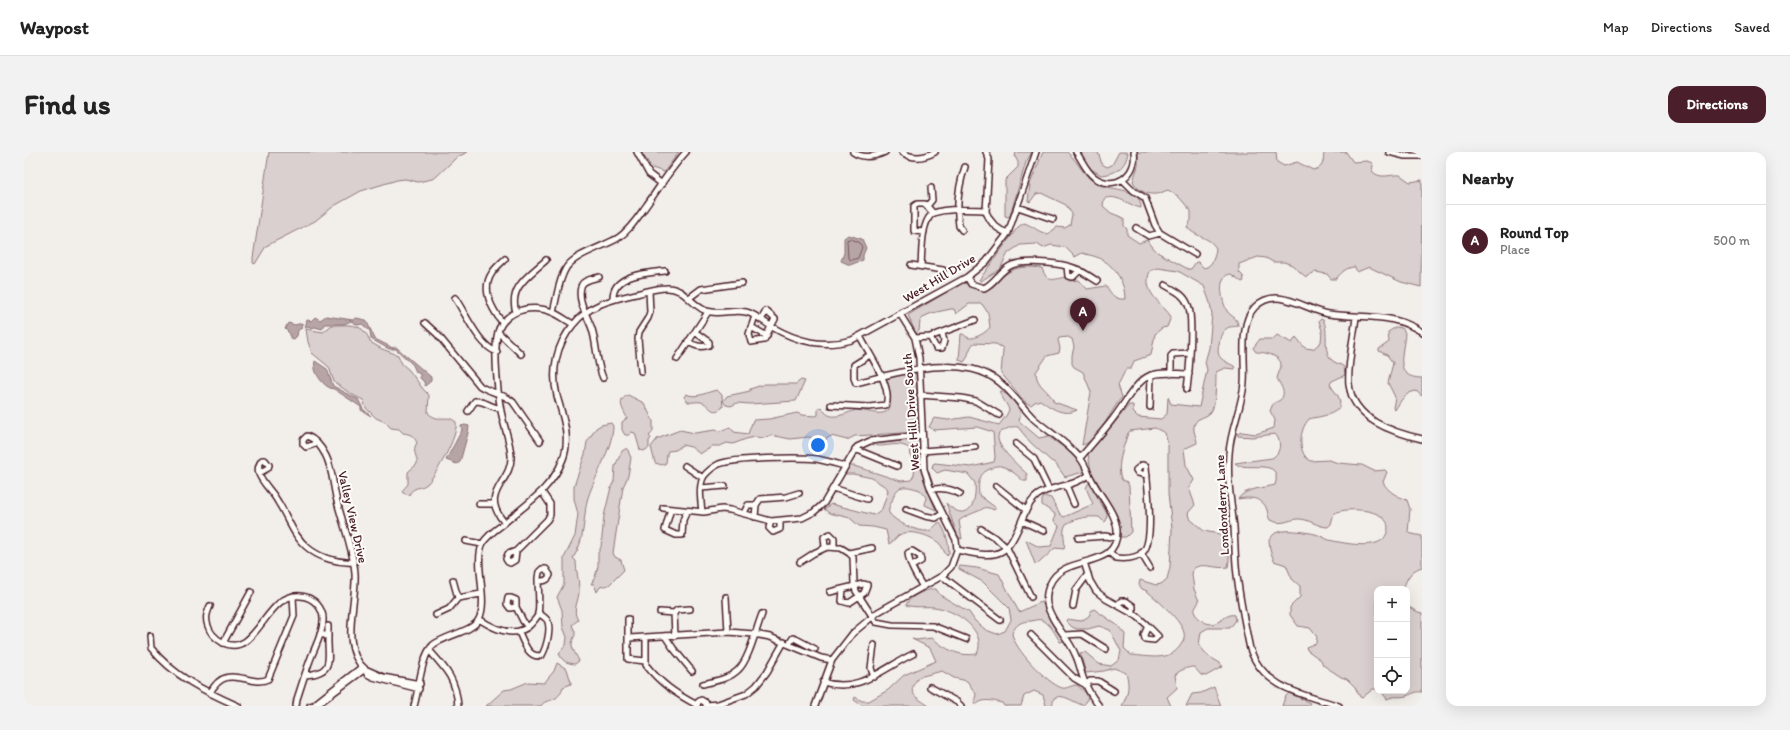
<!DOCTYPE html>
<html lang="en">
<head>
<meta charset="utf-8">
<style>
  :root { --surface:#fff; --page:#f2f2f2; --text:#222; --muted:#767676; --line:#e0e0e0; --accent:#4a1f2b }
  body { margin:0; font-family:Itim,sans-serif; background:var(--page); color:var(--text) }
  .controls { position:absolute; right:12px; bottom:12px; display:grid; overflow:hidden; border-radius:8px; box-shadow:0 4px 16px #0002 }
  .controls button { width:36px; height:36px; display:grid; place-items:center; padding:0; border:0; border-bottom:1px solid var(--line); background:var(--surface); color:var(--text); font:20px sans-serif }
  .you { position:absolute; left:794px; top:293px; width:14px; height:14px; margin:-10px; border:3px solid #fff; border-radius:50%; background:#1a73e8; box-shadow:0 0 0 6px #1a73e833 }
  .badge { display:grid; place-items:center; width:26px; height:26px; border-radius:50%; background:var(--accent); color:#fff; font-size:13px; font-weight:700 }
  .pin { position:absolute; translate:-50% -33px; filter:drop-shadow(0 1px 2px #0008) }
  .pin::after { content:''; position:absolute; top:21px; width:14px; height:12px; background:inherit; clip-path:polygon(0 0,100% 0,50% 100%) }
  .list { margin:0; padding:0; list-style:none }
  h2 { display:flex; justify-content:space-between; align-items:center; height:52px; margin:0; padding:0 16px; font-size:17px }
  h2 small { font-size:13px; font-weight:400; color:var(--muted) }
  .list li { display:grid; grid-template-columns:26px 1fr auto; gap:12px; align-items:center; box-sizing:border-box; height:72px; padding:0 16px; border-top:1px solid var(--line) }
  .list b { display:block; font-size:15px; white-space:nowrap }
  .list p { margin:0; font-size:13px; white-space:nowrap; color:var(--muted) }
  .list em { font-size:13px; font-style:normal; color:var(--muted) }
  .icon { flex:none; width:22px; height:22px; fill:none; stroke:currentColor; stroke-width:2; stroke-linecap:round; stroke-linejoin:round }
  .map { position:relative; flex:none; width:1398px; height:554px; overflow:hidden; border-radius:12px }
  header { display:flex; align-items:center; gap:24px; box-sizing:border-box; height:56px; padding:0 20px; background:var(--surface); border-bottom:1px solid var(--line) }
  header strong { font-size:19px }
  nav { display:flex; gap:22px; margin-inline-start:auto; font-size:14px }
  .intro { display:flex; align-items:center; justify-content:space-between; box-sizing:border-box; height:96px; padding:0 24px }
  h1 { margin:0; font-size:28px }
  .button { padding:10px 18px; border-radius:12px; background:var(--accent); color:#fff; font-size:14px; font-weight:700 }
  main { display:flex; gap:24px; padding:0 24px }
  aside { flex:1; background:var(--surface); border-radius:12px; box-shadow:0 4px 16px #0002 }
  .map>svg:first-child { display:block }
  .green { fill:#d9d0cf; stroke:#92787d }
  .water { fill:#b7a5a6; stroke:#8b6f75 }
  .lines { fill:none; stroke-linecap:round; stroke-linejoin:round }
  .shore { stroke:#76555c; stroke-width:1 }
  .minor-casing { stroke:#4a1f2b; stroke-width:8 }
  .minor { stroke:#fdfcf7; stroke-width:5 }
  .labels { text-anchor:middle; dominant-baseline:central; stroke-width:4; stroke-linejoin:round; paint-order:stroke }
  .street-label { font-size:13px; fill:#4a1f2b; stroke:#fdfcf7 }
</style>
</head>
<body>
<header>
<strong>Waypost</strong>
<nav><a>Map</a><a>Directions</a><a>Saved</a></nav>
</header>
<div class="intro"><h1>Find us</h1><a class="button">Directions</a></div>
<main>
<div class="map">
<svg width="1398" height="554" viewBox="0 0 1398 554">
  <rect width="100%" height="100%" fill="#f2efeb"/>
  <filter id="ink" filterUnits="userSpaceOnUse"><feTurbulence type="fractalNoise" baseFrequency=".025" numOctaves="2"/><feDisplacementMap in="SourceGraphic" scale="8" xChannelSelector="R" yChannelSelector="G"/><feConvolveMatrix kernelMatrix="1 2 1 2 8 2 1 2 1" color-interpolation-filters="sRGB"/></filter>
  <g filter="url(#ink)">
    <path class="green" d="M245 0H444L433 5 412 25 408 27 394 30 381 27 373 28 337 39 310 54 291 69 242 94 231 112 229 111V106Z
      M617 0H655L640 20 628 16Z
      M992 0H1008L1002 10 986 64 984 65 981 64V28L994 15V10L991 5Z
      M1019 0H1043C1055 10 1060 26 1075 33 1089 38 1118 36 1117 56 1106 54 1092 41 1080 47L1079 54 1087 61 1100 66V74L1103 77V83L1115 91 1123 88 1133 100 1164 117H1167L1172 110H1174L1180 116C1189 114 1191 104 1192 96 1185 84 1170 85 1163 75L1167 68V59L1154 44 1144 38C1140 39 1136 42 1132 42 1122 43 1113 38 1109 29L1114 14V0H1252L1253 10 1260 14 1273 10 1289 18C1300 16 1299 10 1300 0H1322L1329 10 1343 9 1348 11 1349 13 1348 19C1356 28 1366 22 1376 23L1386 30 1398 28 1397 135 1377 130 1345 115 1333 120 1331 115C1322 115 1317 121 1312 127H1307L1303 122 1291 120 1282 125 1268 113 1260 110H1249L1242 106 1234 105 1215 112V120L1219 124 1220 129 1218 130 1207 122C1192 123 1198 150 1203 159 1207 165 1214 165 1214 174 1210 175 1205 174 1202 177 1198 179 1197 184 1196 188 1191 205 1196 207 1210 214L1211 217 1201 216 1192 220C1192 229 1192 256 1186 261 1180 267 1171 265 1170 275 1169 280 1173 286 1173 291L1160 297 1162 313 1170 328 1165 336 1171 353 1164 361 1165 366 1180 379 1200 383C1206 390 1206 406 1204 415 1193 418 1178 409 1169 417L1168 423 1170 437 1175 449C1172 457 1166 459 1176 467 1192 481 1200 460 1211 463L1212 468 1206 476H1184L1177 480 1175 493 1184 504 1196 511 1198 515 1182 524 1177 523 1170 515C1164 515 1156 518 1151 523L1153 536 1143 545 1147 554H1098C1104 542 1106 534 1102 521L1090 516 1080 519 1062 521 1056 501 1061 500 1075 512 1087 514 1095 508 1097 499 1086 478 1075 474 1064 477H1053L1048 475 1042 469 1043 467 1057 469 1065 464 1067 459 1070 457 1093 473 1101 482 1100 496 1107 503C1124 504 1145 510 1156 494 1157 492 1160 489 1160 486 1164 473 1132 447 1123 439L1118 437 1115 433 1116 428 1132 433 1137 432 1143 427 1146 415 1148 377 1144 341V293L1141 281 1131 276 1106 279 1104 281C1100 294 1091 316 1098 328L1103 330 1105 334 1107 380 1102 385H1096L1093 363 1067 319 1064 302 1105 253H1109V260L1114 265 1137 267 1143 262 1144 245 1147 252 1175 255 1183 218 1181 210 1185 196 1188 162 1186 151 1180 134 1154 119 1134 116 1126 119C1118 139 1135 149 1146 163L1147 165 1143 175 1138 176 1131 182 1127 203 1110 209 1107 217H1102L1094 233 1098 245C1088 256 1074 290 1058 293L1067 240 1059 220 1050 215 1048 212V203L1050 195 1048 187 1044 185 1035 186 1034 188 1036 196 1035 201 1023 204 1012 220C1012 235 1026 238 1030 250L1053 258C1040 265 1027 256 1016 248L1011 250 1007 253 1002 251 977 221 979 199V196L972 192 950 191C944 197 945 205 940 210L935 208 937 182H939C940 183 943 185 945 186 951 187 963 180 966 175L964 161 958 152H945L932 162 930 157H927L908 161 901 164 896 169 895 179 892 182 884 163 938 131C948 132 955 140 965 137 970 135 974 130 977 126 990 114 1001 114 1018 116 1023 131 1028 128 1041 125L1045 129 1055 128 1063 137 1082 134C1088 142 1090 148 1101 147 1101 131 1092 116 1079 108 1073 104 1064 103 1058 101L1051 105 1041 95 1027 93 1019 96 1013 92 996 93 984 101 976 117 957 129 955 128 994 75 1000 71C1010 74 1013 80 1024 82L1033 75 1041 76 1046 73 1048 62 1042 53 1017 41 1012 42 1006 50 1004 49 1006 32Z
      M1054 0H1074L1078 12 1083 15 1088 13 1095 0H1104C1102 16 1091 22 1077 23L1067 17Z
      M1297 167 1299 168C1306 180 1297 199 1309 209 1313 212 1317 212 1320 215L1321 223 1308 229 1306 232C1308 237 1313 241 1315 246 1321 263 1296 264 1285 267 1275 278 1273 300 1286 309L1305 308 1314 311 1338 313 1350 319 1361 318 1363 320 1359 330C1364 340 1373 344 1383 348L1386 357 1384 381 1398 384V415C1387 418 1383 426 1379 437H1353V537H1349L1338 546 1336 545 1331 535 1323 527 1317 525 1299 513 1297 508 1283 498 1282 495 1292 491 1293 485 1286 476 1274 474 1266 463V455L1276 445V434L1268 427 1262 413 1250 409 1246 398 1245 388C1248 384 1250 381 1254 380 1262 377 1283 380 1291 382 1296 383 1300 386 1305 388 1319 391 1355 399 1362 383 1374 357 1325 354 1310 361L1307 372 1304 375C1293 375 1284 366 1273 367 1264 368 1257 374 1246 368 1244 365 1244 362 1243 358 1239 345 1225 345 1214 347 1221 336 1240 336 1251 333 1260 304 1220 321 1211 311L1248 306C1257 301 1258 289 1251 282L1228 285 1214 284 1213 282 1218 280 1232 282 1250 276 1251 268 1246 259 1248 254C1250 250 1253 250 1256 248 1264 241 1255 232 1253 226 1254 222 1257 217 1257 213 1257 203 1239 200 1232 200L1229 196 1236 187H1249L1253 183 1268 191 1272 185 1281 196 1289 197 1297 190 1298 179 1295 169Z
      M308 173C325 173 340 170 346 190L358 197 374 203 378 212 385 218 399 237 405 243 404 261C416 272 422 261 432 270 435 283 412 323 403 332 397 337 389 334 385 343L379 341 378 339 384 332V320L393 312C394 304 387 299 393 291 390 284 387 282 379 281L375 277 367 276 361 270 352 266 342 256 339 248 327 242 310 230 305 215 288 201 284 190 282 177 299 180Z
      M1372 175 1378 176 1381 181C1380 200 1368 226 1398 226V244L1392 239C1380 241 1377 249 1371 258L1369 256 1371 245 1364 231 1369 211 1363 203 1355 199V197L1365 190 1364 180Z
      M892 220 895 278 893 280 831 284 823 288 807 284 798 290 785 285 766 287 747 283 740 286 731 285 722 287 709 292 703 291 696 294H687L685 297 682 298 676 302 667 295 658 293 652 298 644 299 643 302 642 311 638 313 631 311 627 295 633 287 656 278 671 281 691 278 696 279 706 275 710 280 724 282 729 268 745 267 773 261 778 263 792 264 794 263V257L797 255C799 257 799 258 801 260 809 270 825 259 833 258 840 258 846 261 852 261 876 264 864 237 860 226Z
      M777 228 781 229 772 249 726 252 713 251 707 254 702 253 699 249 703 244 726 239V237L741 232H772Z
      M693 238 698 243 699 255C687 265 686 252 677 250 673 249 668 251 664 250L660 245 662 242C673 247 682 240 693 238Z
      M976 239 986 244 997 260 995 269 1015 286 1024 284C1035 293 1059 305 1059 320L1041 325 1031 311 1027 309 1006 290 994 275C987 274 984 276 979 279 961 286 996 315 1003 322V329H999C993 323 981 312 972 314 968 315 970 316 966 317 954 322 954 331 955 343L972 356 970 358C959 353 961 357 952 360 945 363 941 364 935 369L938 387 934 385 922 351C943 372 953 353 951 331L944 322 921 318 913 321 908 316 909 312 911 311 947 315 970 310 971 305 969 280 953 275 910 278 905 275 910 266 924 268 945 265 975 273 982 264 985 258C983 251 977 246 976 239Z
      M604 243 620 251 629 269V280L625 284 627 286 625 289V296L619 299 616 298 611 281 607 280 606 283H601L598 278V270L603 266C599 257 592 249 604 243Z
      M587 271 589 274C589 296 569 327 563 349 559 368 561 389 549 406L552 409C552 419 555 427 555 437 556 448 547 458 554 468L548 473C555 486 548 482 548 494 549 499 553 504 555 509L551 512C543 511 538 510 535 501L542 493 543 485 539 475 538 458 533 445 540 432V406L551 384 554 362 550 347V334L561 302 563 290 572 276 577 273Z
      M889 288H895C897 314 901 334 912 358L901 353 902 345 896 338C880 333 873 332 868 349 866 353 864 356 865 361 871 370 893 380 904 379 908 378 911 374 914 371H916C922 379 925 392 925 401L923 404C920 401 919 395 915 391 905 383 886 377 875 383 871 386 869 390 865 392L862 378 849 375 835 374 826 366 805 361 800 357 807 352 850 363 858 357 864 339 863 336 848 326 829 322H822V319L825 314H830L877 329 887 328 890 323 891 313 887 305 886 297C873 287 858 298 849 292Z
      M603 296 607 306 604 324 599 335 589 401 591 405 597 408 600 418 585 433 576 435 573 440 570 432H567L571 425 574 414V401L577 395 580 364 587 335 590 329 591 314 598 299Z
      M1066 331 1083 362 1082 369 1080 370 1075 365C1063 364 1053 366 1042 372 1037 380 1042 388 1040 397L1031 396 1015 411 1011 412 1002 388 1015 395 1027 394 1035 374 1030 369 1031 362 1018 353V348L1020 344 1027 346 1036 362 1040 365 1069 352 1062 336 1064 332Z
      M936 414 953 416 975 422 995 460 1017 450 1019 451 1025 465 1041 489 1036 490C1032 483 1026 471 1018 468 1014 467 1011 468 1008 469 998 469 993 471 988 481 989 496 1023 531 1038 536 1043 537 1047 533 1053 533L1063 542C1064 546 1063 552 1058 553 1049 550 1039 541 1030 546L1028 554H1022L1019 543 1010 539 1000 544 997 554H980L978 551C969 549 960 546 953 552L950 551 952 542 943 529 930 526 918 519 895 525C880 542 893 545 905 554H839L830 548 831 545 838 549H845L864 538 880 523 912 509 906 496 888 487 892 488 908 486C922 497 934 505 953 502 964 478 930 457 910 455 901 454 890 456 882 453 884 445 904 436 912 437L916 443 945 460 951 469 962 478 973 482 981 479 987 468 985 456 959 430 935 417V415Z
      M1383 454 1394 460 1398 461V540C1391 539 1389 542 1382 544 1375 546 1371 543 1363 547L1357 539H1383Z
      M533 511 543 517 547 530V532L539 535C537 540 536 543 532 546 526 550 520 548 517 554H462L480 538 487 537 504 530 520 531 530 519Z
      M1190 535 1197 554H1162L1168 542 1177 541Z
      M1265 541 1286 551 1284 554H1258L1261 545Z"/>
    <path class="water" d="M824 83 838 87 842 96 839 103V108L826 113 817 109 820 101V86Z
      M302 164 329 168 332 166 342 168 351 187 367 195V196L372 195 407 225V229L401 234 400 230 396 226V222L392 220 389 213 372 197H365L347 187 346 179 338 172 334 173 327 169 320 172H300L298 177 291 175 287 176 285 174 281 176 283 168 287 169 291 165 296 168Z
      M264 171 271 173 278 171V176L274 178 273 184 270 187 266 186V182L261 177Z
      M291 209 303 217 309 234C318 238 325 244 334 247L339 257 347 264 337 258V255L310 237C300 236 288 220 291 209Z
      M441 273 445 274 444 281 436 310 433 312 422 308 438 278 437 274Z"/>
    <g class="lines">
      <path class="shore" d="M827 87 835 90 838 95 834 106 827 108 824 106 823 88Z"/>
      <defs>
        <path id="minor" d="M613 0 625 22 638 32
          M829 0C839 7 850 5 861 0
          M878 0C889 8 900 6 911 0
          M962 0 965 7 962 60C966 70 973 78 984 81
          M1052 0C1058 8 1062 19 1070 25 1090 40 1114 23 1110 0
          M1365 0 1381 4H1398
          M1099 28 1110 39 1121 46 1131 73 1136 81 1171 102
          M903 54 908 48 907 36
          M994 55 1029 67
          M1112 76 1125 84 1136 81
          M938 78 935 74C932 53 934 35 941 15
          M900 80 890 79V54L893 52H901L909 61
          M887 113 919 118
          M897 114C898 101 897 73 907 63 916 55 950 58 962 58
          M1043 114 1044 124 1049 125 1056 118
          M575 125C569 127 558 128 557 135 553 149 564 165 568 177 573 193 572 210 579 226
          M943 125 947 132 960 136C971 131 976 118 988 113 1000 108 1031 111 1043 114 1054 116 1064 123 1073 129
          M1141 133C1150 138 1160 142 1164 153 1170 165 1165 222 1163 237
          M431 146C442 162 455 194 473 200
          M665 146 677 137 718 131
          M589 147C588 122 624 121 641 119
          M492 160C484 135 506 123 522 108
          M529 160C533 146 534 129 542 116 551 102 579 95 594 86 606 78 614 65 622 54 635 36 647 16 662 0
          M731 164 725 182 727 190 740 188 751 167 742 159 737 168
          M1332 165C1330 184 1323 214 1325 232 1329 268 1368 280 1398 287
          M478 170C468 157 457 137 468 121 471 116 477 111 481 107
          M401 171 413 182 456 234C467 241 479 241 489 250L516 289
          M727 175 743 184
          M474 180 497 202
          M906 185 912 196H918L920 189 918 181
          M891 186 906 185 951 168
          M664 189C669 194 678 196 685 193V190L671 180
          M846 203 830 213V226L832 231C867 222 911 209 948 217 979 224 989 246 1010 267 1025 280 1043 290 1056 306 1062 313 1064 322 1069 330 1076 344 1092 361 1093 378 1095 420 1040 400 1026 432 1023 438 1022 446 1023 452 1027 470 1044 485 1051 502 1056 512 1057 523 1062 533 1065 541 1070 547 1075 554
          M653 207 684 160
          M617 219 614 187 615 180 624 166 626 160 625 139
          M1147 222V204L1149 202 1165 201
          M896 243 937 246 952 249 975 263
          M807 253 845 255 862 253C869 234 844 201 836 184
          M1126 255 1127 223
          M444 259 451 249C460 248 467 256 476 256
          M992 292 1010 307 1025 338
          M831 297 873 314
          M898 299 951 295
          M1056 306C1067 293 1078 281 1088 268 1098 256 1111 230 1125 224 1136 219 1153 222 1165 222
          M661 314 679 326
          M235 321 244 316 245 313 241 308H238C235 312 233 316 235 322 239 332 249 340 254 350 264 365 269 384 284 396 296 406 314 411 329 410
          M1042 333 1050 352
          M972 334 1002 358
          M677 336 701 334
          M809 336 843 347
          M907 338C916 335 928 337 936 342
          M455 352H470
          M639 356 680 360 698 357 706 358 747 369 778 366 790 360 800 351 833 295 846 289 898 283
          M882 357 901 364 912 366 918 362
          M648 358 646 360 641 378 652 383H658L659 368 663 359
          M678 360C677 349 674 334 680 324 684 319 689 315 695 312 710 306 775 305 793 307 802 309 811 311 820 314
          M720 361 724 353H732
          M731 365 732 353 736 347 762 345 775 341
          M747 369 745 376 749 380 756 377V369
          M998 369 1020 379
          M480 370C454 339 489 331 487 303 486 291 482 280 479 268 474 249 469 198 474 180 477 169 487 161 498 158 507 156 518 156 528 160 535 163 542 168 549 172
          M957 377 973 387 983 396 1007 445
          M1054 386 1081 384 1092 386
          M442 389 458 392
          M801 395 800 385 806 382 810 386V395
          M933 398C978 408 983 404 1000 363 1003 356 1007 348 1014 343 1025 335 1040 335 1052 330 1056 328 1061 326 1065 323
          M492 399 491 408 486 411 484 410 482 407 484 402 492 399 523 368 526 363V352L518 340
          M1085 400 1092 406C1101 407 1112 407 1119 400 1131 388 1123 332 1122 314L1118 313 1112 318 1114 321 1123 323
          M825 401 848 396
          M1117 401 1126 416
          M776 410 790 401 803 395 817 396 825 401 829 405 830 432 832 439 852 470 868 473 909 474 942 487
          M1060 410 1066 429 1072 439 1082 447 1113 464 1124 474
          M888 414 897 409 896 404 888 399 884 401C885 413 893 425 899 435
          M918 424 976 468
          M429 428 434 446
          M806 440 839 432 843 433 840 441 825 451 818 449 819 437
          M702 445 704 480
          M1093 453 1097 449H1102L1109 454V462
          M186 454C183 461 181 466 184 474 186 481 191 486 198 490 233 509 241 439 277 444 289 445 300 456 299 469 299 480 292 493 288 503 282 518 278 532 273 547L272 554
          M1049 454 1052 438 1064 422
          M492 455 486 456 483 452 484 446H487L492 448V455L499 469 504 475
          M636 460 650 461 653 458 666 457
          M650 461 651 484
          M412 463 425 457 434 446 457 442
          M455 467C470 477 491 487 506 473 509 470 512 467 514 463 516 452 514 437 514 426L515 420 518 417H522L526 423C524 429 520 429 514 429
          M604 467V507L621 509
          M1124 474 1134 484 1130 488 1121 487 1120 483Z
          M495 480C499 489 505 508 518 503 522 496 527 479 524 470 523 466 518 464 514 461
          M1007 483 1050 526 1062 533 1066 529H1074L1090 539
          M1041 483 1058 482 1082 497
          M126 484 127 496C149 524 182 540 214 554
          M304 484V474
          M641 484 649 496 668 519
          M622 485V513C636 531 652 542 673 553
          M605 486 704 480 730 482 746 485 797 506 808 508
          M199 491 227 440
          M765 492 769 486 772 487 791 497
          M405 498C422 517 432 527 434 554
          M281 523C312 521 303 506 304 484L296 482
          M850 525 847 516 850 493
          M799 530C835 542 859 516 889 502
          M679 532C691 529 705 527 714 518 725 508 732 477 738 462
          M906 535 933 550 937 554
          M395 537 349 525 343 522 341 517 359 525 396 532
          M186 541C203 509 225 536 244 527L270 464 269 444
          M292 551 338 515
          M683 553 694 552 722 542 732 534 743 520 760 490
          M286 554 294 552 341 517C315 495 333 451 331 421 329 395 318 371 312 345 309 332 308 316 302 304 298 296 291 287 283 284L279 288V292L282 295 288 293 292 291
          M390 554C395 538 397 504 409 493 421 483 449 480 455 467 465 448 449 410 459 391 463 384 471 378 478 373 501 353 528 337 539 307 547 286 539 265 533 244 527 219 532 193 549 173 566 151 591 147 616 141 624 139 633 136 642 136 659 135 666 151 680 158 694 164 708 157 722 160 731 162 740 170 748 175 774 190 799 196 828 188L943 125 962 110 984 81 1012 0
          M673 554 674 550 677 548 682 551V554
          M791 554 808 508 829 481 854 460 918 424 927 415 933 398 932 388 907 338 900 317 895 206 891 186 876 162
          M1315 554C1279 542 1240 537 1226 497 1221 473 1216 448 1213 423 1211 407 1211 391 1210 375 1207 351 1203 326 1205 302 1206 278 1218 256 1220 231 1222 210 1214 172 1231 155 1253 133 1281 158 1305 162 1338 167 1368 160 1398 180"/>
      </defs>
      <use href="#minor" class="minor-casing"/>
      <use href="#minor" class="minor"/>
    </g>
  </g>
  <g class="labels">
    <g class="street-label">
      <text transform="translate(915 126) rotate(-31)">West Hill Drive</text>
      <text transform="translate(887 260) rotate(-94)">West Hill Drive South</text>
      <text transform="translate(1198 353) rotate(-93)">Londonderry Lane</text>
      <text transform="translate(329 365) rotate(77)">Valley View Drive</text>
    </g>
  </g>
</svg>
<div class="controls">
<button>+</button>
<button>−</button>
<button><svg class="icon" aria-label="locate" viewBox="0 0 24 24"><circle cx="12" cy="12" r="6"/><path d="M12 2v4M12 18v4M2 12h4M18 12h4"/></svg></button>
</div>
<div class="you"></div>
<div class="pin badge" style="left:1059px;top:179px">A</div>
</div>
<aside>
<h2>Nearby<small></small></h2>
<ul class="list">
<li><span class="badge">A</span><div><b>Round Top</b><p>Place</p></div><em>500 m</em></li>
</ul>
</aside>
</main>
</body>
</html>
